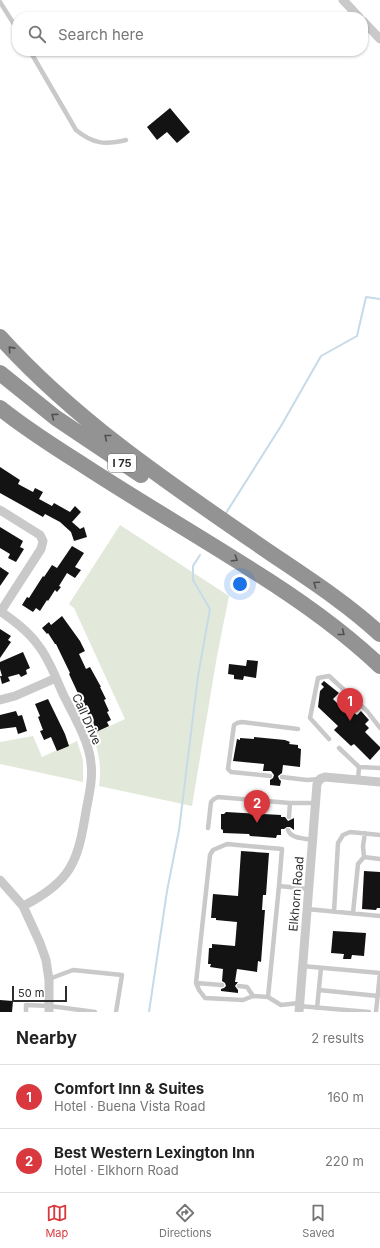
<!DOCTYPE html>
<html lang="en">
<head>
<meta charset="utf-8">
<style>
  :root { --surface:#fff; --page:#f6f6f6; --text:#222; --muted:#767676; --line:#e0e0e0; --accent:#d9393e }
  body { margin:0; font-family:Inter,sans-serif; background:var(--page); color:var(--text) }
  .scale { position:absolute; left:12px; bottom:10px; width:55px; box-sizing:border-box; padding-left:4px; border:2px solid #2c2c2c; border-top:0; font-size:11px; line-height:14px; white-space:nowrap; color:#2c2c2c; -webkit-text-stroke:3px #fff; paint-order:stroke }
  .you { position:absolute; left:240px; top:584px; width:14px; height:14px; margin:-10px; border:3px solid #fff; border-radius:50%; background:#1a73e8; box-shadow:0 0 0 6px #1a73e833 }
  .badge { display:grid; place-items:center; width:26px; height:26px; border-radius:50%; background:var(--accent); color:#fff; font-size:13px; font-weight:700 }
  .pin { position:absolute; translate:-50% -33px; filter:drop-shadow(0 1px 2px #0008) }
  .pin::after { content:''; position:absolute; top:21px; width:14px; height:12px; background:inherit; clip-path:polygon(0 0,100% 0,50% 100%) }
  .list { margin:0; padding:0; list-style:none }
  h2 { display:flex; justify-content:space-between; align-items:center; height:52px; margin:0; padding:0 16px; font-size:17px }
  h2 small { font-size:13px; font-weight:400; color:var(--muted) }
  .list li { display:grid; grid-template-columns:26px 1fr auto; gap:12px; align-items:center; box-sizing:border-box; height:64px; padding:0 16px; border-top:1px solid var(--line) }
  .list b { display:block; font-size:15px; white-space:nowrap }
  .list p { margin:0; font-size:13px; white-space:nowrap; color:var(--muted) }
  .list em { font-size:13px; font-style:normal; color:var(--muted) }
  .icon { flex:none; width:22px; height:22px; fill:none; stroke:currentColor; stroke-width:2; stroke-linecap:round; stroke-linejoin:round }
  .map { position:relative; flex:none; width:380px; height:1012px; overflow:hidden }
  .search { position:absolute; background:var(--surface); box-shadow:0 1px 3px #0004; left:12px; right:12px; top:12px; height:44px; display:flex; align-items:center; gap:10px; box-sizing:border-box; padding:0 14px; border-radius:16px; color:var(--muted); font-size:15px }
  .sheet { height:180px; background:var(--surface) }
  nav { display:flex; justify-content:space-around; align-items:center; box-sizing:border-box; height:56px; border-top:1px solid var(--line); background:var(--surface); font-size:11px; color:var(--muted) }
  nav a { display:grid; justify-items:center; gap:2px }
  nav .on { color:var(--accent) }
  .map>svg:first-child { display:block }
  .green { fill:#e2e9da }
  .lines { fill:none; stroke-linecap:round; stroke-linejoin:round }
  .stream { stroke:#c7dae8; stroke-width:2 }
  .building { fill:#131313 }
  .lane { stroke:#c9c9c9; stroke-width:4.5 }
  .street { stroke:#c9c9c9; stroke-width:9 }
  .highway { stroke:#939393; stroke-width:16 }
  .oneway { stroke:#505050 }
  .labels { text-anchor:middle; dominant-baseline:central; stroke-width:4; stroke-linejoin:round; paint-order:stroke }
  .shield { fill:#fff; stroke:#6b6b6b; stroke-width:1 }
  .shield-label { font-size:11px; font-weight:bold; fill:#2c2c2c }
  .street-label { font-size:12px; fill:#2c2c2c; stroke:#fff }
</style>
</head>
<body>
<div class="map">
<svg width="380" height="1012" viewBox="0 0 380 1012">
  <rect width="100%" height="100%" fill="#fff"/>
  <path class="green" d="M120 525 229 596 217 656 192 806 99 786C102 768 99 751 92 734L125 719 74 608 69 604Z
    M33 736 42 757 77 741 83 760V782L0 764V742Z"/>
  <g class="lines">
    <path class="stream" d="M226 513 281 426 321 356 357 336 366 297 380 299
      M149 1012 167 891 179 830 198 676 210 609 193 580V566L200 555"/>
  </g>
  <path class="building" d="M170 108 190 132 177 143 167 132 157 140 147 127Z
    M0 467 20 480 18 484 33 492 35 488 43 492 39 499 52 506 54 503 70 512 75 506 81 512 72 522 80 529 84 527 87 537 74 541 71 532 60 522 45 514 43 517 0 493Z
    M0 527 23 541 20 547 24 549 16 562 8 558 10 554 0 548Z
    M72 546 84 553 75 567 81 570 75 578 67 573 59 586 61 587 57 592 55 590 48 601 47 600 40 611 36 608 33 612 22 605 27 597 29 598 43 576 44 577 52 565 57 568Z
    M0 567 9 573 0 586Z
    M62 616 80 641 85 651 79 654 86 669 90 667 101 687H100L106 699 104 700 109 711 107 712 111 720 107 722 109 726 96 732 69 674 70 673 56 644H55L48 633 47 634 42 628 49 622 51 625Z
    M0 629 11 636 8 640 11 642 0 658Z
    M23 652 30 668 26 670 27 674 21 677 19 674 8 677 10 681 2 684 0 676H2L0 669V662Z
    M247 660 258 661 256 678 244 676 243 680 234 679V675L228 674 229 664 246 666Z
    M324 681 339 693 333 699 349 715 353 712 357 715 361 711 369 720 365 724 369 728 365 732 380 747V749L370 760 354 744 351 746 334 730 338 726 318 707 320 691 324 687 321 684Z
    M48 699 65 734 69 746 57 751 51 737 44 740 40 731 43 730 38 717 40 716 35 704Z
    M16 711 18 716 22 715 27 731 18 734 16 727 0 729V715Z
    M254 737 285 740 290 742 289 744 298 745V748L301 749 300 767 283 765 282 773 278 776 279 779 281 781 280 786 270 785V780L273 778 274 775 271 771H263L264 764 233 761 237 739 240 740V738L254 739Z
    M226 812 281 815V817H285L288 821 294 818V830L290 827H287L284 829H281V835H277L276 838 250 836 249 834 223 833V830L221 829V814H224Z
    M241 851 269 853 266 895H263L262 910H265L261 962 258 961 257 972 237 969 235 982H238L235 986 238 990V993L221 991V989L224 988 226 986 225 983 222 981 223 969 210 967 211 964H208L209 948H212V944L235 946 237 922 216 920V918H211L213 894 238 896Z
    M364 871 380 872V908H377L376 910 362 909Z
    M333 931 366 933 364 956 352 955 351 959H343L344 954 331 953Z
    M0 1000 13 1001 12 1012H0Z"/>
  <g class="lines">
    <path class="lane" d="M0 2 17 29
      M30 51 76 130C93 144 105 145 126 140
      M329 739 310 718 318 678 329 676 367 711 380 728
      M339 748 359 767 358 780
      M359 767 380 768
      M270 776 231 772 228 769 234 725 237 723 242 722 298 729
      M282 777 307 780 319 779
      M289 817 290 803H316
      M208 828 211 802 214 799 218 797 290 803
      M288 830C291 839 304 838 313 840
      M365 833 363 846 364 857 380 859
      M307 909 380 916
      M334 912 338 843 343 835 350 832 380 835
      M353 913 358 864 364 857
      M302 966 380 973 376 1012
      M49 979 73 970 122 975 116 1012
      M196 983 222 985
      M239 986 247 987 253 996
      M319 990 378 996
      M268 997 253 996 243 1000 205 998 199 990 196 983 210 855 213 850 227 844 282 849 279 886
      M299 1003 281 1005 268 997 279 886 309 889
      M299 1006 369 1012
      M317 1008 321 968
      M26 1012V1005L50 1006 95 1012"/>
    <path class="street" d="M343 0 359 17
      M363 21 380 39
      M0 510 40 535 43 541 41 549 1 611
      M0 611C14 621 28 631 38 645 50 660 56 679 64 696 74 716 89 741 91 763 93 779 89 795 86 811 78 862 71 882 23 906
      M0 700 15 696 56 678
      M0 880 23 906 40 943 46 960 49 980V1012
      M299 1012 317 784 320 779 325 777 380 782"/>
    <path class="highway" d="M0 337C73 418 164 480 253 541 296 571 341 598 380 634
      M0 373 56 418 141 475
      M0 408C25 428 53 446 80 463 135 499 192 532 247 567 294 596 340 628 380 666"/>
  </g>
  <defs><path id="oneway-chevron" d="M-2-3.5L2.5 0L-2 3.5" fill="none" stroke-width="1.6" stroke-linecap="round" stroke-linejoin="round"/></defs>
  <g class="oneway">
    <use href="#oneway-chevron" transform="translate(11 349) rotate(-132)"/>
    <use href="#oneway-chevron" transform="translate(54 416) rotate(-143)"/>
    <use href="#oneway-chevron" transform="translate(107 437) rotate(-141)"/>
    <use href="#oneway-chevron" transform="translate(235 559) rotate(32)"/>
    <use href="#oneway-chevron" transform="translate(316 584) rotate(-145)"/>
    <use href="#oneway-chevron" transform="translate(342 633) rotate(39)"/>
  </g>
  <g class="labels">
    <rect class="shield" x="108" y="454" width="28" height="18" rx="3"/>
    <g class="shield-label">
      <text x="122" y="463">I 75</text>
    </g>
    <g class="street-label">
      <text transform="translate(87 719) rotate(66)">Call Drive</text>
      <text transform="translate(296 894) rotate(-85)">Elkhorn Road</text>
    </g>
  </g>
</svg>
<div class="scale">50 m</div>
<div class="you"></div>
<div class="pin badge" style="left:350px;top:721px">1</div>
<div class="pin badge" style="left:257px;top:823px">2</div>
<div class="search"><svg class="icon" aria-label="search" viewBox="0 0 24 24"><circle cx="10" cy="10" r="6"/><path d="M15 15l6 6"/></svg>Search here</div>
</div>
<section class="sheet">
<h2>Nearby<small>2 results</small></h2>
<ul class="list">
<li><span class="badge">1</span><div><b>Comfort Inn &amp; Suites</b><p>Hotel · Buena Vista Road</p></div><em>160 m</em></li>
<li><span class="badge">2</span><div><b>Best Western Lexington Inn</b><p>Hotel · Elkhorn Road</p></div><em>220 m</em></li>
</ul>
</section>
<nav>
<a class="on"><svg class="icon" aria-label="map" viewBox="0 0 24 24"><path d="M3 6l6-2 6 2 6-2v14l-6 2-6-2-6 2zM9 4v14M15 6v14"/></svg>Map</a>
<a><svg class="icon" aria-label="directions" viewBox="0 0 24 24"><path d="M12 3l9 9-9 9-9-9zM9 14v-3h6M13 9l2 2-2 2"/></svg>Directions</a>
<a><svg class="icon" aria-label="saved" viewBox="0 0 24 24"><path d="M7 4h10v16l-5-4-5 4z"/></svg>Saved</a>
</nav>
</body>
</html>
